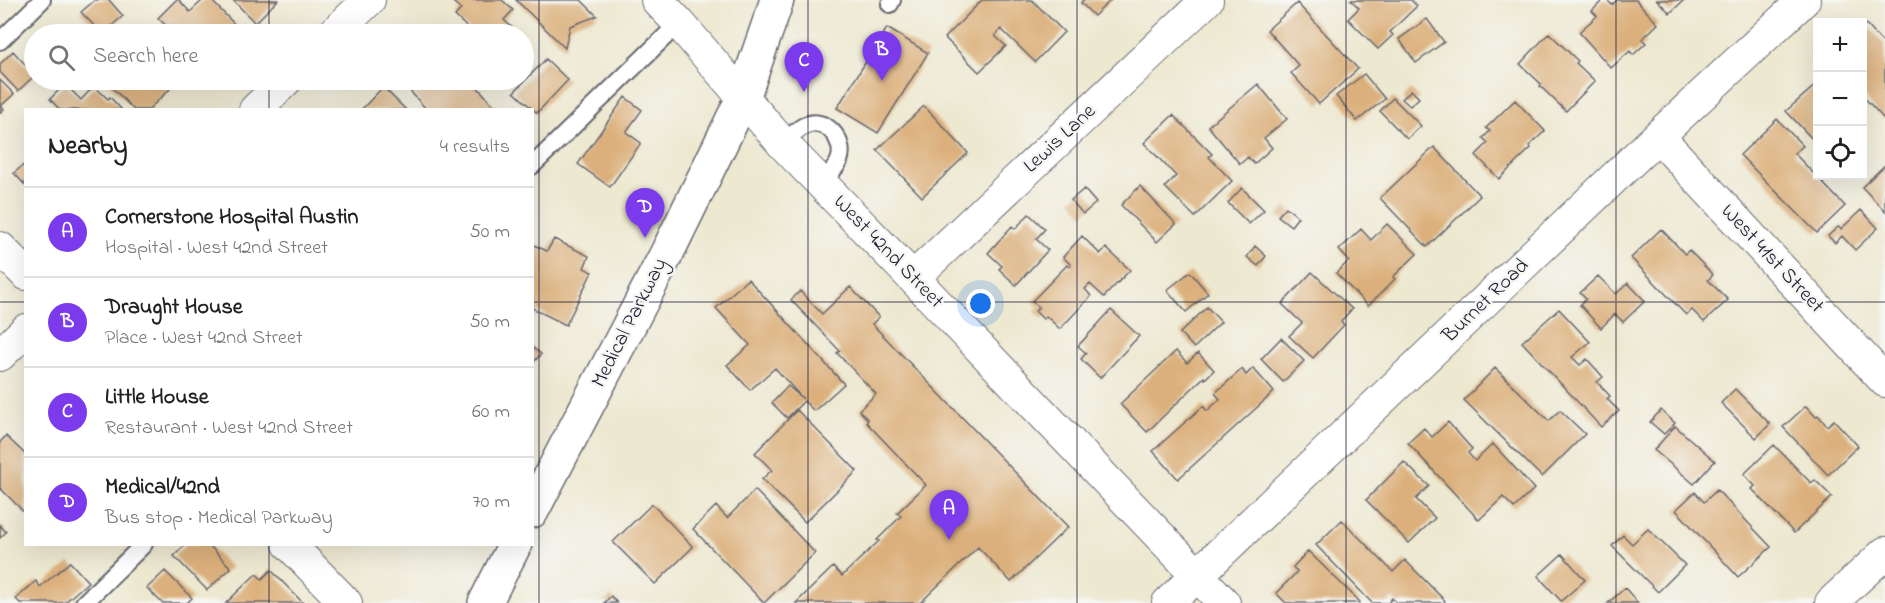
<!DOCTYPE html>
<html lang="en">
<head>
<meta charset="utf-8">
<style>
  :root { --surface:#fff; --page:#f2f2f2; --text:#222; --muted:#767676; --line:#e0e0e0; --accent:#7c3aed }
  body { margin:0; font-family:"Indie Flower",sans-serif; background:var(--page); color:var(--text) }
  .controls { position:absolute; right:18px; top:18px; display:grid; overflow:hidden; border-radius:0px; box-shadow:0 6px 24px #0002 }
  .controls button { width:54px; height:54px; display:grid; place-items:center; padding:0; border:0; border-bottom:2px solid var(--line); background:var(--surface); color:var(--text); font:30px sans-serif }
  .you { position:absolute; left:981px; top:304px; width:21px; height:21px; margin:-15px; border:4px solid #fff; border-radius:50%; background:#1a73e8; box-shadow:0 0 0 9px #1a73e833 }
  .badge { display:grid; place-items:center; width:39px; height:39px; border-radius:50%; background:var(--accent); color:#fff; font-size:20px; font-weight:700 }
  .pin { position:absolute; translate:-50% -50px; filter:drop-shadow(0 2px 3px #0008) }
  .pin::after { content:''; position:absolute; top:32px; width:21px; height:18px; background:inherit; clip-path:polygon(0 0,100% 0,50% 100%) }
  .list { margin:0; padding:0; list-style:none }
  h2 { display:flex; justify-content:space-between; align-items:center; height:78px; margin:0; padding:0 24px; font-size:26px }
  h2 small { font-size:20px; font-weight:400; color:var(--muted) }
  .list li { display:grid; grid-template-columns:39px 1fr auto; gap:18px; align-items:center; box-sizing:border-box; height:90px; padding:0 24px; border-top:2px solid var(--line) }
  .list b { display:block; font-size:22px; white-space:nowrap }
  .list p { margin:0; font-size:20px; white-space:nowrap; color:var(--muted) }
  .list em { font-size:20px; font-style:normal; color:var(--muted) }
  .icon { flex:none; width:33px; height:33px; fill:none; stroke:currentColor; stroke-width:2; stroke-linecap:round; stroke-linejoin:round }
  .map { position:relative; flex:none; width:1885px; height:603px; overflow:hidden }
  .search { position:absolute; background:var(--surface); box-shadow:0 6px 24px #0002; left:24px; top:24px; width:510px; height:66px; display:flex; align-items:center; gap:15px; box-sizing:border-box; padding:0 21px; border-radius:33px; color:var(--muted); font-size:22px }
  .panel { position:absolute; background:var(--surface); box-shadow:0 6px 24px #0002; left:24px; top:108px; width:510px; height:438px; border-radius:0px }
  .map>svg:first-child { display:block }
  .building { fill:#dcb07b }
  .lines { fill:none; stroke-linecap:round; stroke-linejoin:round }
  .lane-casing { stroke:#69676f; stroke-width:20 }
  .street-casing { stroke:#69676f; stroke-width:34 }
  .secondary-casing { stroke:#69676f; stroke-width:36 }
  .lane { stroke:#fff; stroke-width:16 }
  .street { stroke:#fff; stroke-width:32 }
  .secondary { stroke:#fff; stroke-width:33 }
  .grid { fill:none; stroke:#22223b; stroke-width:1.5; stroke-opacity:0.55 }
  .labels { text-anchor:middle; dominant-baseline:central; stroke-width:5; stroke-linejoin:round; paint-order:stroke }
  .street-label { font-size:21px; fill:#22223b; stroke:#f6f6f2 }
</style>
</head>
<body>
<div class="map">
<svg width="1885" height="603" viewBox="0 0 1885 603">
  <rect width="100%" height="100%" fill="#f6f6f2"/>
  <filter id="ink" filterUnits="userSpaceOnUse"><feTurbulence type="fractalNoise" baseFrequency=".0167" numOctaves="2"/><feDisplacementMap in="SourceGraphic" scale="12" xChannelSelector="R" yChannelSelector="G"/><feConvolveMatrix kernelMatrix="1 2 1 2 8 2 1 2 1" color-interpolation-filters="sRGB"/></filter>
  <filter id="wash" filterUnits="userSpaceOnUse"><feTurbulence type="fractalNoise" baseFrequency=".008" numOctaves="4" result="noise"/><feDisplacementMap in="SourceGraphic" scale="24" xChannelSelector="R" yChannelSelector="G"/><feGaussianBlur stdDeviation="1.35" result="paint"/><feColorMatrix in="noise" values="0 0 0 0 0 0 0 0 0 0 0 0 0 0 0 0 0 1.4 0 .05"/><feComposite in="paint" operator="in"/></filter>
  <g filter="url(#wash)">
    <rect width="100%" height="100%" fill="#ede8d0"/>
    <g id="blocks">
      <path class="building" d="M95 0H109L123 16 102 34 81 12Z
        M176 0H179L190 12 203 0H211L240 30 236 34H175L158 18Z
        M233 0H278L255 23Z
        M457 0H502L513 10 504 20 519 34H474L455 16 461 9 454 3Z
        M516 0H581L597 16 570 26 565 48Z
        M982 0H1032L1064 32 1035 62 1001 29 995 36 1006 46 979 72 945 38Z
        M1083 0H1111L1094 16 1081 3Z
        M1351 0H1411L1417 6 1390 32 1393 35 1378 49 1348 19 1359 8Z
        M1603 0H1607L1612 5 1617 0H1636L1658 24 1642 39 1646 43 1633 55 1630 51 1611 68 1579 32 1597 16 1592 11Z
        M1657 0H1684L1670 13Z
        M1297 3 1358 69 1319 104 1291 73 1299 66 1267 30Z
        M1427 19 1444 42 1416 63 1399 39Z
        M1866 24 1885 45V116L1883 118 1862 95V27Z
        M887 28 928 53 878 133 837 108Z
        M1549 33 1578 61 1576 63 1595 81 1566 111 1540 86 1541 84 1520 64Z
        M13 51 34 74V76L18 91 0 72V64Z
        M546 59 568 80 537 113 514 92Z
        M1364 74 1385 99 1357 121 1336 96Z
        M0 80 14 94 1 106 4 109 0 113Z
        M105 80H161L170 89 148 110H134Z
        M400 80H471L498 110H427Z
        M1818 83V145L1786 111Z
        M65 84 81 100 94 86 108 99 110 97 122 110H60L50 99Z
        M1258 84 1287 119 1264 138 1272 148 1254 164 1248 157 1240 164 1208 126Z
        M383 87 406 110H361Z
        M1411 90 1419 98 1410 106 1402 99Z
        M625 97 642 110 626 132 641 143 610 187 578 164Z
        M1393 98 1421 126 1407 139 1380 111Z
        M1515 100 1545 131 1529 146 1531 148 1499 179 1476 155 1488 143 1483 138 1490 131 1486 128Z
        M924 106 968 153 922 197 877 150Z
        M1173 115 1212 154 1209 157 1232 181 1195 217 1165 187 1176 176 1144 143Z
        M1777 119 1803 146 1794 153 1845 206 1817 233 1740 155Z
        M1434 147 1480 196 1427 247 1380 198Z
        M26 163V186L14 173Z
        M1885 165V211L1862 187Z
        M1140 186 1176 224 1157 242 1121 205Z
        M1242 188 1264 210 1249 224 1228 203Z
        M1084 189 1096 203 1083 214 1071 200Z
        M1286 207 1298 217 1291 226 1278 216Z
        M1861 210 1878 228 1855 250 1842 236 1835 243 1828 236 1838 227 1841 229Z
        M1029 214 1045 229 1036 239 1048 250 1016 285 999 269 1002 266 988 253 1012 226 1015 229Z
        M1387 224 1417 254 1393 277 1395 279 1368 306 1336 273 1349 261 1339 250 1361 229 1371 240Z
        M1661 229 1685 254 1689 250 1713 275 1708 280 1728 300 1704 322 1692 310 1686 315 1631 258Z
        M1082 236 1100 254 1106 248 1130 270 1104 297 1090 284 1085 289 1091 296 1060 329 1046 316 1043 319 1035 311 1039 307 1032 301 1067 265 1069 267 1071 265 1063 257Z
        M554 239 589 256 584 268 592 272 566 325 532 308V244L547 251Z
        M1255 246 1266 256 1258 266 1247 257Z
        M1190 272 1208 293 1186 312 1167 290Z
        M1312 272 1352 309 1341 321 1344 325 1313 358 1289 336 1302 323 1282 304Z
        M1598 276 1616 294 1628 283 1645 301 1623 322 1615 314 1601 328 1580 305 1586 299 1580 293Z
        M748 279 844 384 814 411 804 401 787 418 772 403 788 386 803 399 775 368 750 390 727 365 750 345 716 308Z
        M850 287 879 317 872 324 1068 527 1011 582 978 547 920 603H796L833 567 842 576 879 541 877 540 901 516 897 513 926 485 866 422 868 420 859 410 876 394 837 353 840 351 791 300 800 291 822 314Z
        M1207 307 1221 322 1194 348 1180 333Z
        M1559 309 1590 342 1572 357 1580 365 1587 359 1603 377 1597 382 1610 396 1607 399 1619 411 1601 427 1522 342Z
        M1111 310 1139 336 1100 378 1081 359 1086 353 1078 346Z
        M1281 338 1304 361 1283 382 1261 359Z
        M532 347 541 354 532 364Z
        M1176 351 1187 363 1198 353 1214 370 1205 379 1204 377 1147 432 1120 404Z
        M1253 368 1274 392 1178 479 1153 451 1203 406 1207 411 1220 399 1215 393 1242 369 1246 375Z
        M1495 368 1549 421 1560 410 1585 434 1542 477 1464 400Z
        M1735 389 1770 424 1756 438 1721 403Z
        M1806 406 1816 417 1818 415 1827 426 1834 420 1858 446 1828 475 1783 427Z
        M797 410 857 471 805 522 762 479 772 470 755 453Z
        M1661 410 1675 423 1664 434 1650 422Z
        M1448 422 1472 449 1468 453 1475 461 1493 444 1534 489 1514 508 1503 497 1479 520 1408 443 1424 428 1432 437Z
        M1675 426 1715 461 1694 484 1654 450Z
        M6 436 26 455V514L0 488V442Z
        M1774 445 1811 483 1815 480 1832 497 1794 533 1752 489 1755 486 1744 474Z
        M1404 462 1429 486 1416 499 1435 518 1409 543 1366 500Z
        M755 490 815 553 764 603 693 529 716 506 727 518Z
        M1717 490 1771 547 1738 577 1676 510 1695 492 1704 502Z
        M652 504 693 547 655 584 613 542Z
        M1342 520 1393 572 1405 560 1445 601 1444 603H1397L1392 598 1388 603H1372L1316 545Z
        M0 525 6 532 0 538Z
        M1648 529 1685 565 1658 592 1612 546 1623 535 1632 544Z
        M186 544H208L231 568 207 590 174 556Z
        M1308 551 1360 602 1359 603H1286L1276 593 1297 572 1293 567Z
        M1562 554 1585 580 1561 601 1538 576Z
        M70 562 88 582 64 603H20L16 599 36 581 40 587Z
        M271 570 303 603H226L256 574 262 579Z
        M165 571 192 598 187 603H162L147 588Z
        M1625 588 1638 603H1608Z
        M611 596 617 603H604Z"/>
    </g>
  </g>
  <g filter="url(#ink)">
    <use href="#blocks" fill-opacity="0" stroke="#69676f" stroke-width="1.5"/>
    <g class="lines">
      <defs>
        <path id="lane" d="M890 4 892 0
          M0 41 42 0
          M783 144C790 138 796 130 804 126 825 115 847 141 839 161 836 169 827 176 821 183
          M532 166 679 23
          M84 603 144 544"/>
        <path id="street" d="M657 0 679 23 783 144 913 278 1224 603
          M333 34 369 0
          M255 110 286 80
          M1658 136 1885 381
          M0 248 26 274
          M913 278 1207 0
          M0 355 26 330
          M289 544 346 603
          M1168 603 1658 136 1804 0
          M1831 603 1885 553"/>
        <path id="secondary" d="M532 511 668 251 743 98 777 0
          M485 603 515 544"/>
      </defs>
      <use href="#lane" class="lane-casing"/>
      <use href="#street" class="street-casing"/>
      <use href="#secondary" class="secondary-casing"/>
      <use href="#lane" class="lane"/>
      <use href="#street" class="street"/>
      <use href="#secondary" class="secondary"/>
    </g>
  </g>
  <path class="grid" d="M269 0V34M539 0V603M808 0V603M1077 0V603M1346 0V603M1616 0V603M269 80V110M0 302H26M532 302H1885M269 544V603"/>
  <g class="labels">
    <g class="street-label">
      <text transform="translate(1060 139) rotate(-43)">Lewis Lane</text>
      <text transform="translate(888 252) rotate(46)">West 42nd Street</text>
      <text transform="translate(1772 259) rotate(47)">West 41st Street</text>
      <text transform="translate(1486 301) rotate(-44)">Burnet Road</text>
      <text transform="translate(630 323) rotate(-63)">Medical Parkway</text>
    </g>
  </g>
</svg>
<div class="controls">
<button>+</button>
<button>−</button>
<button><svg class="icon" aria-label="locate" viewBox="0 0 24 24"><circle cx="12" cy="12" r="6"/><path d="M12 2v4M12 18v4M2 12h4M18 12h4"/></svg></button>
</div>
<div class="you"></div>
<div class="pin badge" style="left:949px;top:540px">A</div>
<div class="pin badge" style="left:882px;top:81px">B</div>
<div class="pin badge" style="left:804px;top:92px">C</div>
<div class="pin badge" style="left:645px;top:238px">D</div>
<div class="search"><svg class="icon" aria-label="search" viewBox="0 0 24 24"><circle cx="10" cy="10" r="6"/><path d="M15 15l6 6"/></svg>Search here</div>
<section class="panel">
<h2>Nearby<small>4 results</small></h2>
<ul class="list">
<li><span class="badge">A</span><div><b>Cornerstone Hospital Austin</b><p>Hospital · West 42nd Street</p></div><em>50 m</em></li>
<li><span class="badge">B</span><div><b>Draught House</b><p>Place · West 42nd Street</p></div><em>50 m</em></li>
<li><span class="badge">C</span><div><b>Little House</b><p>Restaurant · West 42nd Street</p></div><em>60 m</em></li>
<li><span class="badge">D</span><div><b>Medical/42nd</b><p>Bus stop · Medical Parkway</p></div><em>70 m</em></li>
</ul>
</section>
</div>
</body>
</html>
